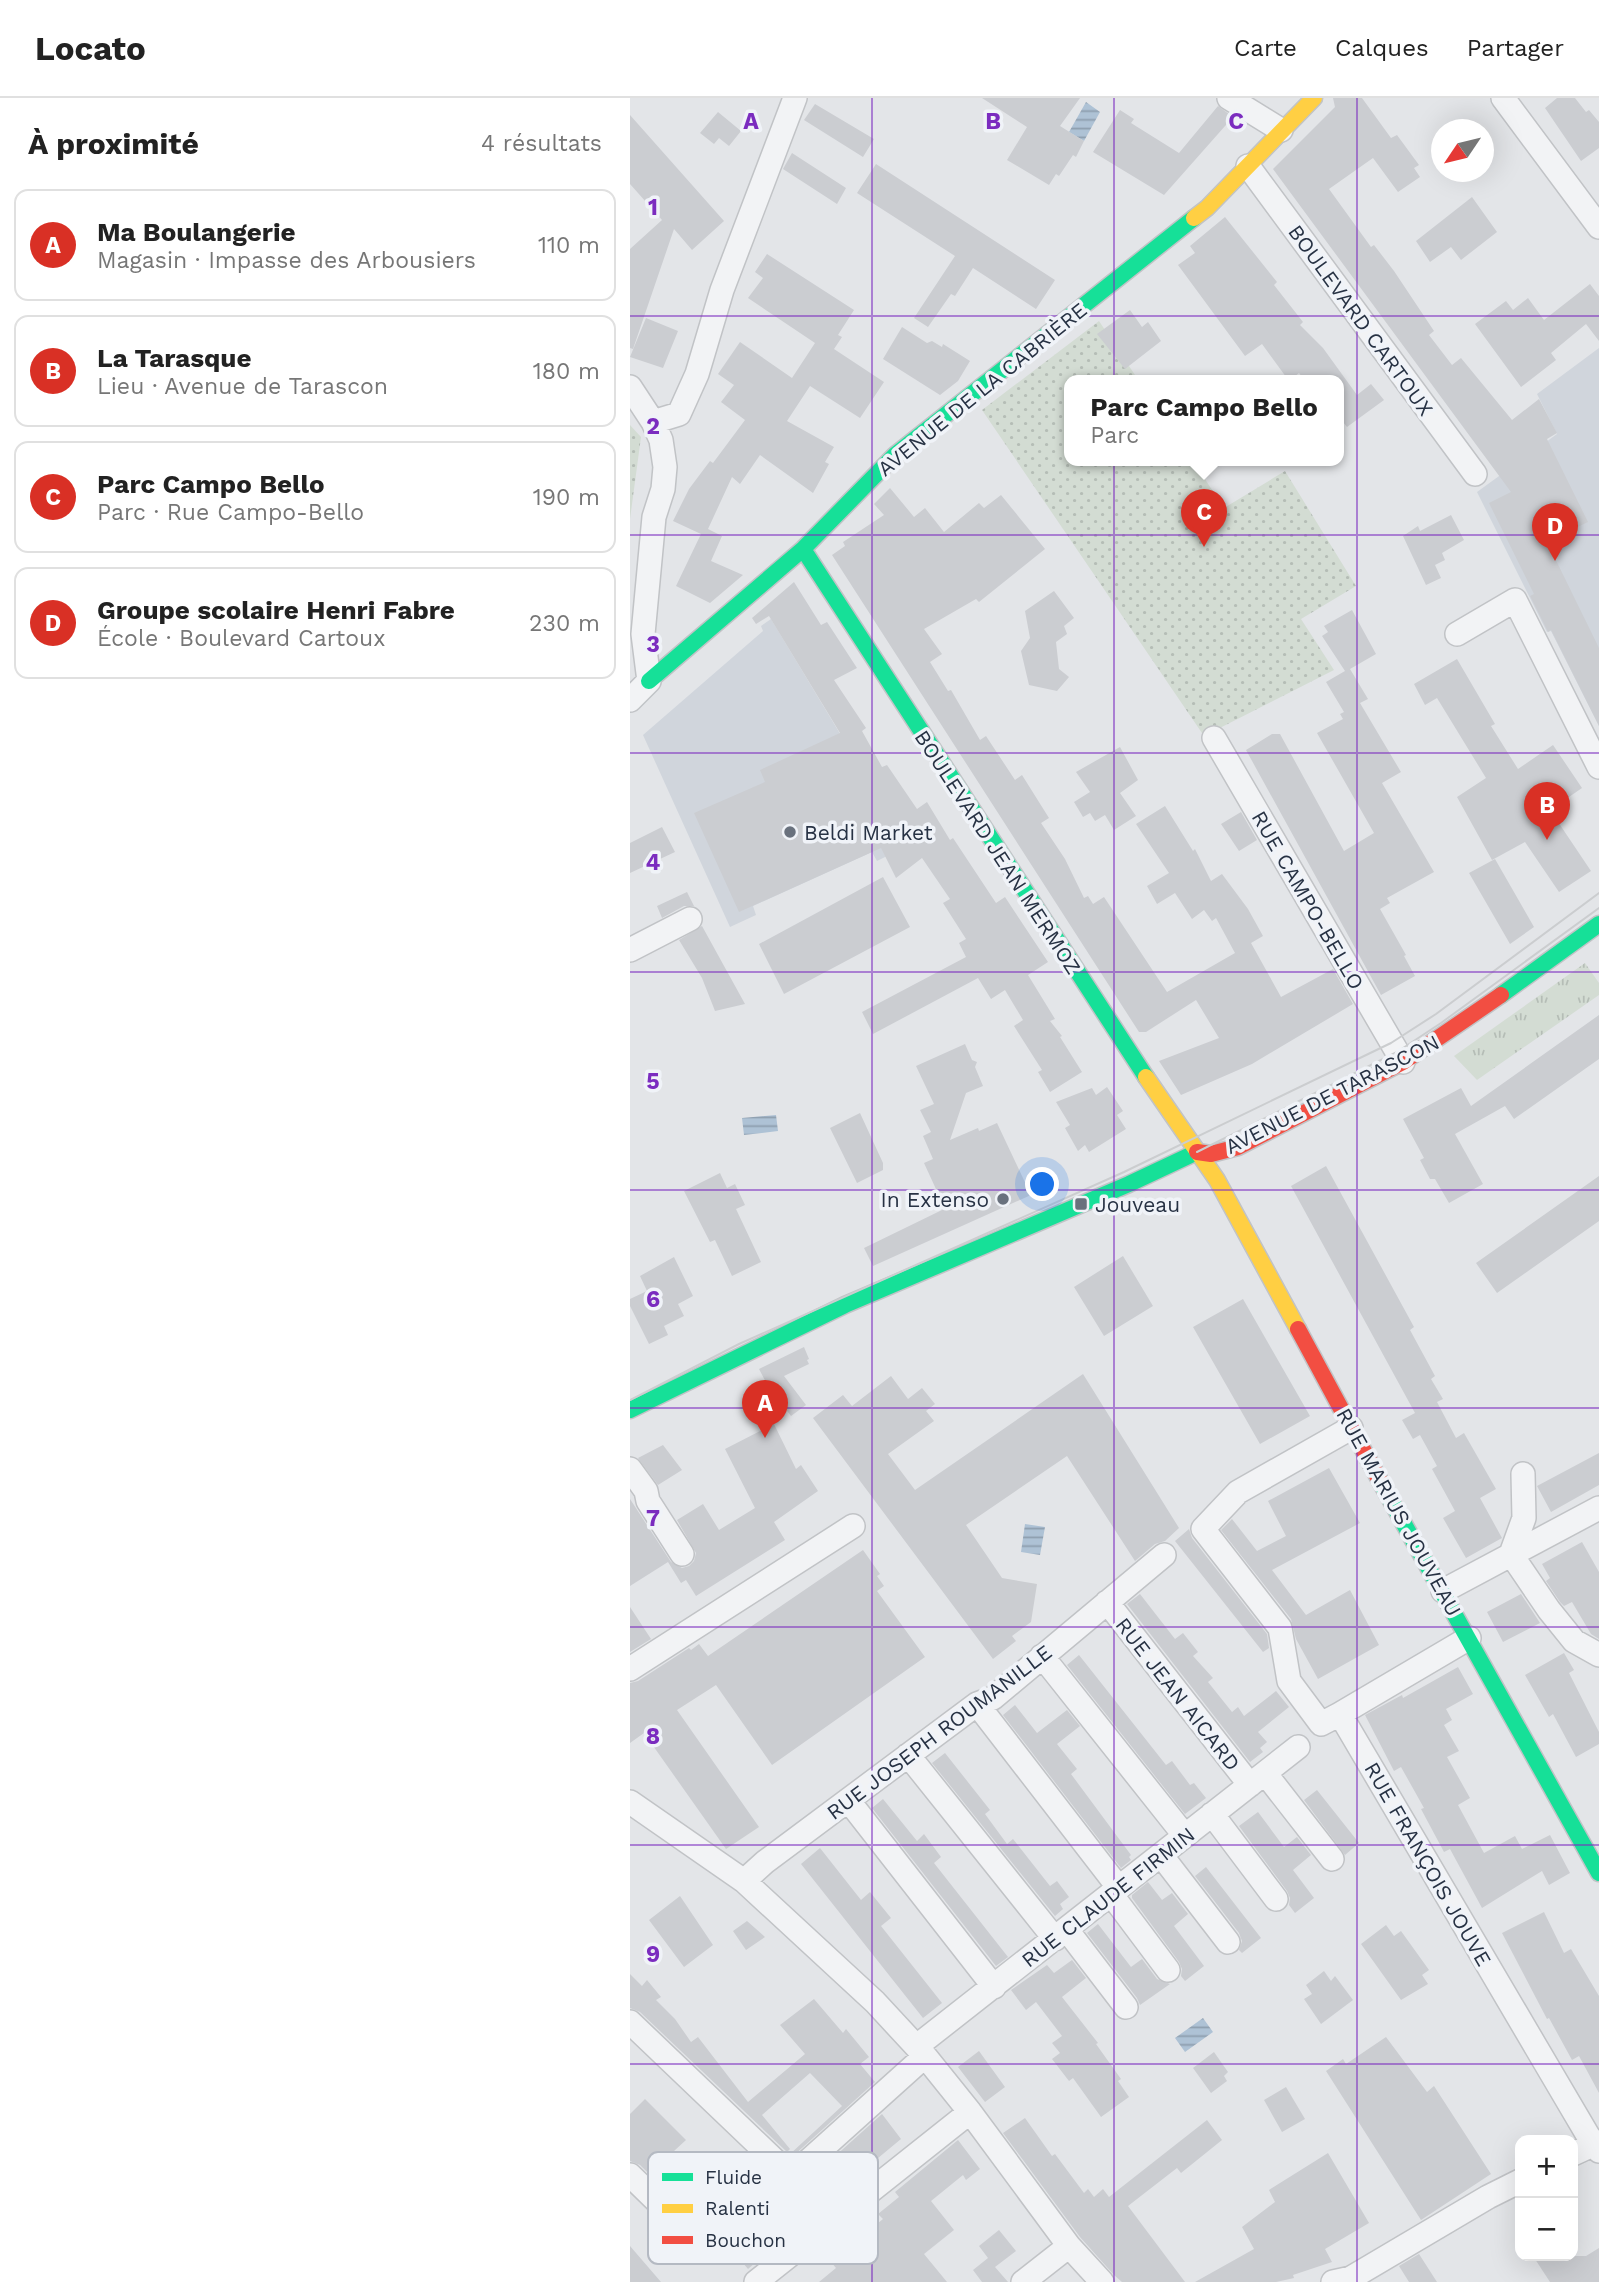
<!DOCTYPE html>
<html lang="fr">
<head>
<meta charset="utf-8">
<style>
  :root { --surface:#fff; --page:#f6f6f6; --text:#222; --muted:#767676; --line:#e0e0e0; --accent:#d93025 }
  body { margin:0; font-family:"Work Sans",sans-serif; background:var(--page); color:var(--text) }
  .controls { position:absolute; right:21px; bottom:21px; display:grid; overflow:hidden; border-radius:14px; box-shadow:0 7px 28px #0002 }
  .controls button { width:63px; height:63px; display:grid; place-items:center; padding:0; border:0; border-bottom:2px solid var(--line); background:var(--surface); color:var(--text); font:35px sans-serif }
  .compass { position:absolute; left:801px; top:21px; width:63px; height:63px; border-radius:50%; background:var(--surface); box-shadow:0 7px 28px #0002; rotate:235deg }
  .you { position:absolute; left:413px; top:1087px; width:24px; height:24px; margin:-18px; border:5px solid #fff; border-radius:50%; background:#1a73e8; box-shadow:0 0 0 10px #1a73e833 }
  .badge { display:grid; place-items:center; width:46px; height:46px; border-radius:50%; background:var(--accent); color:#fff; font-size:23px; font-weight:700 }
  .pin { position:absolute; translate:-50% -58px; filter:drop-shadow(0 2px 4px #0008) }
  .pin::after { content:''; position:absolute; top:37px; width:24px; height:21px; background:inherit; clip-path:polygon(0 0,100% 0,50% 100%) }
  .popup { position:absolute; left:434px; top:277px; width:280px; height:91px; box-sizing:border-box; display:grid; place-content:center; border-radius:14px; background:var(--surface); filter:drop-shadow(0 2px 5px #0005); font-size:23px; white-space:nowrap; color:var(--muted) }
  .popup b { font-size:26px; color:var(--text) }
  .popup::after { content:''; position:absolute; left:50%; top:100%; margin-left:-14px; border:14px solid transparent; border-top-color:var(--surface) }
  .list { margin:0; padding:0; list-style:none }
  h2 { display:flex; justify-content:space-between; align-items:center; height:91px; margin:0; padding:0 28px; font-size:30px }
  h2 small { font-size:23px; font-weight:400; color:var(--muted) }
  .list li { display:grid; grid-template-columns:46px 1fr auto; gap:21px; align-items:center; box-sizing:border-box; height:112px; margin:0 14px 14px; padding:0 14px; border:2px solid var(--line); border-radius:14px }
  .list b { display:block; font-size:26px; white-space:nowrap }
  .list p { margin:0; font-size:23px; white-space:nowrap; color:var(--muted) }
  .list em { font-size:23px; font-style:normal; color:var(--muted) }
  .map { position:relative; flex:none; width:969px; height:2184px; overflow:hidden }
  header { display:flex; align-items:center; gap:42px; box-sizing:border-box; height:98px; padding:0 35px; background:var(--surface); border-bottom:2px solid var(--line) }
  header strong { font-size:33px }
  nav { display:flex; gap:38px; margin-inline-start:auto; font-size:24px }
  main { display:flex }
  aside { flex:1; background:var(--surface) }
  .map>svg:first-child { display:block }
  .built { fill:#d0d5dc }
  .grass { fill:url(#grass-tufts) }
  .park { fill:url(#park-dots) }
  .water { fill:url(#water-rules) }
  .building { fill:#cbcdd1 }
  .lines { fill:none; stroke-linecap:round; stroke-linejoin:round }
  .street-casing { stroke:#c1c3c6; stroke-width:26 }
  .fast-casing { stroke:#c1c3c6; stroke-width:19 }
  .slow-casing { stroke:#c1c3c6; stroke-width:19 }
  .jam-casing { stroke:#c1c3c6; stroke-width:19 }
  .street { stroke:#f2f3f5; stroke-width:23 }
  .fast { stroke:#16e098; stroke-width:16 }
  .slow { stroke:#ffcf43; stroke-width:16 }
  .jam { stroke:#f24e42; stroke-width:16 }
  .tram { stroke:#cbcdcf; stroke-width:2 }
  .grid { fill:none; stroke:#7b2cbf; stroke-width:2; stroke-opacity:0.55 }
  .poi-dot { fill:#69717d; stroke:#f0f3f8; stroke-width:2.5 }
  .labels { text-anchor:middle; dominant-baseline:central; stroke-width:7; stroke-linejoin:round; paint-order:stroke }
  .street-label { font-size:21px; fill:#273244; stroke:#f0f3f8 }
  .poi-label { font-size:21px; fill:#273244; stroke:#f0f3f8; text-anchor:start }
  .key { fill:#f0f3f8; stroke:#b4b9c2; stroke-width:2 }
  .key-label { font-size:19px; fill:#273244 }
  .grid-label { font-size:23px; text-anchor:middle; font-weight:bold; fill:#7b2cbf; stroke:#f0f3f8; stroke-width:7; stroke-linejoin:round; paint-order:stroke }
</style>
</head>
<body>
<header>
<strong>Locato</strong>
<nav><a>Carte</a><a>Calques</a><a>Partager</a></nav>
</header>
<main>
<aside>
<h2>À proximité<small>4 résultats</small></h2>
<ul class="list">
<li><span class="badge">A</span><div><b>Ma Boulangerie</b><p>Magasin · Impasse des Arbousiers</p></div><em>110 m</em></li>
<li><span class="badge">B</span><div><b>La Tarasque</b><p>Lieu · Avenue de Tarascon</p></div><em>180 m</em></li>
<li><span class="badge">C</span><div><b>Parc Campo Bello</b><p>Parc · Rue Campo-Bello</p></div><em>190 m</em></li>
<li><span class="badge">D</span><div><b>Groupe scolaire Henri Fabre</b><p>École · Boulevard Cartoux</p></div><em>230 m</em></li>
</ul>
</aside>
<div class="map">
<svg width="969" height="2184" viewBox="0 0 969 2184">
  <defs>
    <pattern id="grass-tufts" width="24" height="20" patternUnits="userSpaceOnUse" patternTransform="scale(1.75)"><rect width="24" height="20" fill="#d3dcd3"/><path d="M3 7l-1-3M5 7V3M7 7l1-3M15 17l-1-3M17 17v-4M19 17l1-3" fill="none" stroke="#b5bdb6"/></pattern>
    <pattern id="park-dots" width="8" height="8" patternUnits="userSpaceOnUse" patternTransform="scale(1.75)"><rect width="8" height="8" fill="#d3dcd3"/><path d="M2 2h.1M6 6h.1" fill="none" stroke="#b5bdb6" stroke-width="1.8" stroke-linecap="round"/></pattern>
    <pattern id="water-rules" width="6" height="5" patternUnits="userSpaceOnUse" patternTransform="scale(1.75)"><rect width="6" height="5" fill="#aec2d5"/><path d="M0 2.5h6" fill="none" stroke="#8e9eae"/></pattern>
  </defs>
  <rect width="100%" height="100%" fill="#e3e5e8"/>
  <path class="built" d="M969 250V628L921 533 917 534 847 394 927 336 907 296Z
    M141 521 221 654 259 757 247 763 242 754 123 808 126 817 100 829 13 637 133 533 131 528Z"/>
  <path class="grass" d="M955 865 969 885V897L847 982 824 958Z"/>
  <path class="park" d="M469 223 509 283H439V363H563L594 410 655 373 726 488 671 521 704 572 574 638 352 312Z
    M0 327 11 339 0 421Z"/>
  <path class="water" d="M456 4 470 14 454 43 439 34Z
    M146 1017 148 1033 114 1037 112 1020Z
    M395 1426 415 1429 410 1457 391 1454Z
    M573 1920 583 1934 555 1954 545 1940Z"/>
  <path class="building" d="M352 0H450L430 28 454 43 446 59 443 57 429 78 426 76 419 87 377 62 397 29Z
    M703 0H732L761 40 767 37 789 67 784 70 790 79 768 94 743 60 699 91 741 149 744 147 764 173 804 233 799 237 822 267 831 260 882 322 909 301 927 335 917 341 958 424 917 444 969 550V628L921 532 918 534 900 498 904 496 859 405 881 394 643 71 705 9Z
    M927 0H945L956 14 959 12 969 24V50L951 63 915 10Z
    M185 6 244 41 233 59 174 22Z
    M588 8 603 19 534 97 463 54 490 12 504 21 501 25 549 55Z
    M88 14 111 33 99 48 89 40 84 46 70 35Z
    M0 17 94 123 62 152 44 131 3 251 0 250V151L32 122 0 86Z
    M162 55 216 90 207 106 153 71Z
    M246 66 425 182 406 211 343 170 325 198 321 196 298 229 284 220 325 158 227 95Z
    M842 99 867 134 831 162 821 149 800 164 786 143Z
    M595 119 647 184 644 187 673 224 670 227 693 250 727 297 741 286 754 302 717 329 709 319V283H675L669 275 659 283 632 246 615 258 548 167 565 155 560 148Z
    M137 156 224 212 208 237 212 239 204 251 254 284 230 320 180 288 157 323 204 349 195 364 199 366 183 395 130 357 110 386 102 379 78 431 92 438 81 463 113 477 80 505 46 488 71 436 43 423 59 391 80 363 83 365 115 322 91 304 104 287 88 276 110 244 162 280 185 245 118 200 133 180 125 174Z
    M960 186 969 198V243L956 226 921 255 926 262 891 289 845 226 876 203 883 212 898 200 914 222Z
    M500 212 512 229 518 224 531 243 495 271 467 236Z
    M16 220 48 233 33 270 0 259Z
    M272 229 297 245 302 243 312 249 313 246 340 263 328 283 310 297 253 261Z
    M260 390 284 419 295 410 314 434 349 405 354 410 371 397 415 451 349 504 346 501 294 531 312 556 300 564 318 593 321 592 350 642 356 638 385 682 392 677 419 720 411 725 435 761 454 800 458 798 463 806 474 799 537 894 605 855 586 820 582 823 574 812 562 821 545 795 527 806 517 788 539 775 506 726 535 708 563 753 565 751 581 783 592 776 618 811 633 838 621 845 651 899 703 871 723 906 622 966 551 997 529 963 589 940 566 902 516 934H509L202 457 215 448 213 444 254 417 244 406Z
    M821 417 834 442 812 455 815 462 805 467 811 480 796 487 773 438 788 428 790 433Z
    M164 484 191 527 197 524 227 570 204 582 236 630 232 633 252 669 257 667 287 711 297 704 320 742 323 740 366 805 375 799 418 864 398 877 425 921 420 923 432 938 430 939 452 974 420 994 408 974 412 972 384 928 393 922 375 892 361 901 348 880 243 936 232 914 336 859 329 845 336 841 313 805 320 801 292 760 266 780 251 750 109 814 64 715 135 684 130 672 210 635 139 518 126 526 122 520Z
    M424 493 444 520 434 528 437 536 426 544 429 571 439 579 427 593 399 587 391 553 400 540 395 513Z
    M722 512 746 556 720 571 738 601 730 605 771 674 752 685 804 774 757 800 760 805 750 811 776 857 774 858 785 878 751 897 616 652 642 636H650L714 753 744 735 687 635 713 621 710 616 714 614 696 584 715 573 692 538 698 534 694 528Z
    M827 561 865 626 861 628 888 671 923 647 952 690 920 712 961 773 929 794 895 744 862 762 827 699 856 680 807 600 795 607 784 586Z
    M490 649 508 682 490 695 506 718 484 732 475 717 465 723 460 715 453 719 444 704 460 694 446 674Z
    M611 714 627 742 609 753 591 726Z
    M32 729 45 754 0 775V745Z
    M865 761 904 829 880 846 839 775Z
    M253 779 280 829 154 896 129 846Z
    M57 794 64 808H54L32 820 27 808Z
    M72 828 115 906 85 913 72 880 49 842Z
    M969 917V961L884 1021 875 1008 825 1036 853 1086 819 1105 805 1081H800L790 1062 794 1060 773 1021 831 990 841 1008Z
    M335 946 342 962 347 964 345 969 353 988 336 995 320 1042 348 1030 349 1033 367 1025 401 1097 243 1168 234 1150 312 1112 308 1104 311 1102 294 1065 303 1061 293 1038 301 1034 290 1012 304 1006 286 968Z
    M477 989 493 1013 487 1017 496 1031 459 1054 455 1047 448 1053 435 1030 440 1027 426 1004 462 990 466 997Z
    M230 1015 253 1065V1072L227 1085 200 1030Z
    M696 1068 784 1229 780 1232 805 1278 801 1281 813 1301 807 1304 826 1340 834 1335 866 1391 850 1400 872 1440 836 1460 813 1420 825 1413 802 1371 807 1368 790 1337 783 1341 772 1322 785 1315 661 1088Z
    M90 1075 97 1090 105 1086 115 1107 106 1111 131 1164 102 1178 85 1142 80 1144 54 1093Z
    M969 1078V1123L867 1195 846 1165Z
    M493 1158 523 1208 474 1238 444 1189Z
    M44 1159 63 1198 48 1206 54 1218 34 1228 38 1237 19 1246 0 1208V1201L17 1193 10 1178Z
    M613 1201 680 1318 630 1346 563 1229Z
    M174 1249 179 1261 177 1262 179 1266 154 1278 176 1307 161 1318 138 1288 129 1271Z
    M453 1276 549 1430 535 1443 525 1446 505 1463 437 1358 336 1427 372 1480 407 1486 401 1524 382 1538 386 1543 363 1561 183 1320 213 1297 222 1308 261 1278 278 1301 292 1290 305 1306 296 1313 304 1323 258 1356 285 1392Z
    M144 1326 166 1371 171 1367 188 1393 144 1424 155 1442 66 1498 56 1482 51 1485 38 1464 0 1488V1401L41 1464 52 1470 59 1468 64 1463 66 1455 47 1422 73 1406 89 1432 125 1410 95 1351Z
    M33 1347 52 1372 28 1387 8 1360Z
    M969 1355V1387L921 1414 907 1388Z
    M699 1370 730 1425 642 1472 676 1517 720 1492 749 1547 688 1581 666 1541 661 1521 591 1432 602 1421 627 1453 656 1438 638 1403Z
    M559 1431 562 1440 637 1536 639 1550 633 1554 545 1443Z
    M952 1444 969 1474V1541L961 1536 942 1504 934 1508 930 1504 916 1483 920 1480 912 1466Z
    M233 1452 250 1476 247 1478 254 1488 247 1493 295 1559 142 1667 86 1587 47 1612 129 1729 96 1751 14 1635 0 1645V1585L8 1583 59 1550 61 1552 69 1546 78 1558Z
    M510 1496 545 1541 553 1535 568 1554 563 1558 583 1580 578 1584 602 1614 608 1609 614 1618 646 1593 659 1609 628 1634 637 1644 630 1650 633 1654 620 1664 497 1506Z
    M891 1496 910 1525 873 1544 857 1514Z
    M0 1509 21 1541 0 1554Z
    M934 1555 944 1572 939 1575 969 1634V1646L946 1659 923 1616 919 1619 895 1577Z
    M449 1557 536 1667 542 1663 560 1687 564 1685 576 1700 555 1716 437 1567Z
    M828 1569 843 1596 816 1611 822 1622 814 1627 829 1653 817 1659 840 1700 828 1707 854 1755 885 1738 892 1751 920 1737 940 1775 919 1787 912 1773 852 1810 820 1751 814 1754 791 1711 794 1710 771 1669 764 1673 735 1617 772 1597 773 1600Z
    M385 1607 407 1635 437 1612 450 1628 427 1646 447 1671 441 1676 501 1757 499 1759 501 1762 491 1770 373 1617Z
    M315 1655 360 1712 355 1716 377 1746 383 1741 420 1788 427 1783 439 1799 430 1806 433 1811 425 1818 302 1665Z
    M687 1692 729 1745 715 1757 674 1702Z
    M253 1701 287 1743 294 1736 311 1759 304 1765 378 1859 366 1868 242 1710Z
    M628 1714 654 1749 667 1739 681 1757 663 1772 684 1800 665 1815 659 1807 660 1800 657 1793 609 1728Z
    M190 1750 231 1802 240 1794 261 1820 251 1828 312 1905 293 1920 171 1766Z
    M576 1769 631 1840 612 1855 609 1852 612 1843 609 1835 565 1778Z
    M518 1784 532 1802 542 1795 558 1816 544 1828 574 1868 555 1883 551 1878 552 1871 549 1864 502 1800V1797Z
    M50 1798 83 1847 54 1869 19 1822Z
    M914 1814 934 1855 941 1851 969 1898V1995L949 1958 942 1962 919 1920 917 1921 872 1835Z
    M117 1823 135 1839 116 1852 103 1833Z
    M468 1826 501 1869 512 1861 527 1881 540 1886 510 1907 507 1900 457 1835Z
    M756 1827 764 1838 771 1833 799 1872 792 1877 798 1886 771 1902 731 1846Z
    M442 1862 456 1880 432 1899 468 1945 466 1946 491 1981 488 1983 499 1999 471 2019 443 1980 439 1983 422 1961 430 1955 422 1945 432 1938 406 1904 396 1912 381 1892 417 1867 424 1875Z
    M694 1873 701 1883 705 1878 723 1902 691 1926 674 1901 682 1896 676 1887Z
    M0 1876 12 1888 17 1882 31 1899 26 1902 45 1921 61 1944 68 1939 118 2004 175 1956 150 1927 184 1901 213 1935 216 1931 239 1959 230 1966 245 1984 162 2059 159 2057 212 2008 180 1975 132 2017 160 2051 157 2054 10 1914 0 1910Z
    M756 1939 797 1994 804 1988 861 2076 791 2122 696 1973 713 1961 716 1966Z
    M349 1953 375 1989 355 2004 328 1969Z
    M584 1954 598 1974 594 1978 597 1983 581 1995 563 1970Z
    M656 1989 675 2021 652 2034 634 2002Z
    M15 2001 56 2042 44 2053 81 2089 68 2101 92 2122 78 2134 10 2067 0 2063V2016Z
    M252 2016 271 2041 183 2114 166 2098 175 2089 173 2087Z
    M395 2020 422 2058 425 2056 454 2095 458 2091 464 2099 473 2091 479 2099 577 2022 592 2042 551 2075 547 2070 498 2108 555 2184H492L484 2177 450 2139 373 2035Z
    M328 2042 350 2071 336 2082 333 2077 301 2103 324 2132 294 2156 317 2184H189L206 2170 201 2164 253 2121 248 2116 269 2099 265 2094Z
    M698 2055 739 2125 695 2151 702 2164 663 2177 664 2180 646 2184H565L624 2151 612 2129 645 2104 639 2092Z
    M123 2132 140 2152 118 2171 101 2151Z
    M369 2132 386 2153 365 2169 378 2184H352L343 2172 358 2160 349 2148Z
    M0 2148 31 2184H0Z
    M969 2150V2184H920L903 2158H956Z
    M789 2156 807 2184H779L769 2168Z"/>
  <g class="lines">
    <defs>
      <path id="street" d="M599 0 651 32
        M873 0 969 129
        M618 68 845 376
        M0 289 23 324
        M827 536 885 502 969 669
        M0 602 19 583 13 536 24 419 33 391 35 369 31 342 23 324 49 316 67 276 92 192 165 0
        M584 640 773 964
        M0 852 60 821
        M0 1371 16 1393 18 1403 52 1456
        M893 1376 894 1420 881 1456 919 1512 944 1543 969 1557
        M813 1493 969 1410
        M477 1504 620 1687
        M839 1540 710 1616 963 2046 969 2053
        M412 1558 555 1738
        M0 1571 223 1428
        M347 1606 489 1790
        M710 1616 691 1626 659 1583 650 1530 573 1431 608 1394 721 1330
        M278 1657 425 1841
        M635 1675 702 1761
        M218 1702 364 1889
        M0 1704 114 1783 245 1904 295 1958 340 2014 439 2148 472 2184
        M582 1716 646 1801
        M531 1757 598 1844
        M114 1783 135 1764 347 1606 363 1600 534 1457
        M481 1796 538 1872
        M437 1832 496 1909
        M0 1924 160 2077
        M287 1948 668 1649
        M943 2056 969 2044
        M0 2077 78 2153 295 1958
        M126 2184 340 2014
        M393 2184 439 2148
        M703 2184 721 2180 858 2099 890 2083"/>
      <path id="fast" d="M173 451 516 979
        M19 583 173 451 265 357 564 120
        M871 897 969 826
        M0 1312 215 1207 499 1086 567 1054
        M750 1383 969 1775"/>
      <path id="slow" d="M564 120 577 110 684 0
        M516 979 587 1082 668 1231"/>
      <path id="jam" d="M567 1054 581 1056 608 1049 773 964 871 897
        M668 1231 750 1383"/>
    </defs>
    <use href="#street" class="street-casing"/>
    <use href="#fast" class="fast-casing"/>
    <use href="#slow" class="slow-casing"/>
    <use href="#jam" class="jam-casing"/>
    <use href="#street" class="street"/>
    <use href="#fast" class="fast"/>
    <use href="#slow" class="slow"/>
    <use href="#jam" class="jam"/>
    <path class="tram" d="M567 1054 767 954 811 925 969 810
      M0 1302 109 1246 494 1074 761 945 806 916 969 795"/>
  </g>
  <path class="grid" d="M242 0V2184M484 0V2184M727 0V2184M0 218H969M0 437H969M0 655H969M0 874H969M0 1092H969M0 1310H969M0 1529H969M0 1747H969M0 1966H969"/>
  <g class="poi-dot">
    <circle cx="160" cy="734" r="7"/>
    <circle cx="373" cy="1101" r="7"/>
    <rect x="444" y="1099" width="14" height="14" rx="3.5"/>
  </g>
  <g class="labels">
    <g class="street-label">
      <text transform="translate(731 222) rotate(54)">BOULEVARD CARTOUX</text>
      <text transform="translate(352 291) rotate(-39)">AVENUE DE LA CABRIÈRE</text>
      <text transform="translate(368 754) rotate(57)">BOULEVARD JEAN MERMOZ</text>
      <text transform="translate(678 802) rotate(60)">RUE CAMPO-BELLO</text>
      <text transform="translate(702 996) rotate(-27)">AVENUE DE TARASCON</text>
      <text transform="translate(769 1414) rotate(61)">RUE MARIUS JOUVEAU</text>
      <text transform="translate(548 1596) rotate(52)">RUE JEAN AICARD</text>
      <text transform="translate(309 1634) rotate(-37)">RUE JOSEPH ROUMANILLE</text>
      <text transform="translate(798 1766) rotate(60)">RUE FRANÇOIS JOUVE</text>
      <text transform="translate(478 1799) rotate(-38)">RUE CLAUDE FIRMIN</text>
    </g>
    <g class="poi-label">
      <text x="174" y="734">Beldi Market</text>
      <text x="359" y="1101" text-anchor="end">In Extenso</text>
      <text x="465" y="1106">Jouveau</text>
    </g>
  </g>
  <rect x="18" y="2054" width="230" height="112" rx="10" class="key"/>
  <rect x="32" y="2075" width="31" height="8" fill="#16e098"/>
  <rect x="32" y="2106" width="31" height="9" fill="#ffcf43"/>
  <rect x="32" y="2138" width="31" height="8" fill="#f24e42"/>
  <g class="key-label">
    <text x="75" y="2086">Fluide</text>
    <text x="75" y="2117">Ralenti</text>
    <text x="75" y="2149">Bouchon</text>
  </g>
  <g class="grid-label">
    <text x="121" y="31">A</text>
    <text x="363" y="31">B</text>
    <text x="606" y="31">C</text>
    <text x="23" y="117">1</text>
    <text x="23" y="336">2</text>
    <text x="23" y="554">3</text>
    <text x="23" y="772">4</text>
    <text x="23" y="991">5</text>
    <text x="23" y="1209">6</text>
    <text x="23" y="1428">7</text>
    <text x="23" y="1646">8</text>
    <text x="23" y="1864">9</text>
  </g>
</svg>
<div class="controls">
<button>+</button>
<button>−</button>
</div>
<svg class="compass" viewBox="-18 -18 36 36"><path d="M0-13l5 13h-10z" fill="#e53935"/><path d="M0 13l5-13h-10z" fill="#767676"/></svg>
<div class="you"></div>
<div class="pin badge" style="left:135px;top:1340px">A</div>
<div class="pin badge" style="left:917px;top:742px">B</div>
<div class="pin badge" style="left:574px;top:449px">C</div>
<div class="popup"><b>Parc Campo Bello</b>Parc</div>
<div class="pin badge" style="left:925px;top:463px">D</div>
</div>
</main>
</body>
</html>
